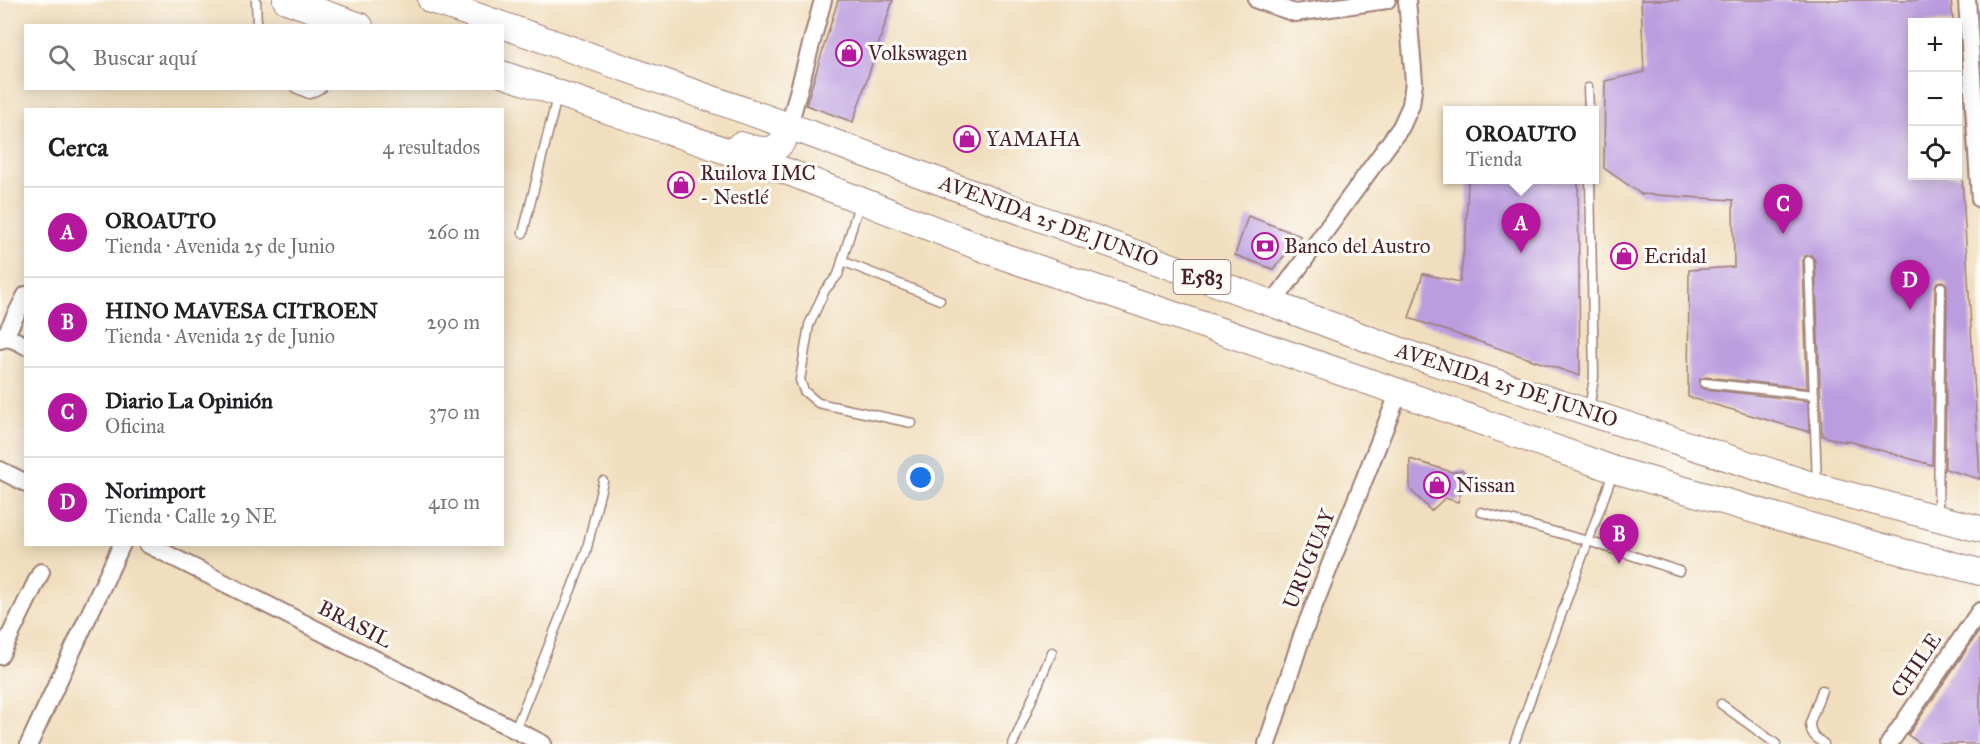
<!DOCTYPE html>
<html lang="es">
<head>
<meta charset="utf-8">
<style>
  :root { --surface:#fff; --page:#f2f2f2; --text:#202124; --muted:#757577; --line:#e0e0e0; --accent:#b5179e }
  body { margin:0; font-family:"IM FELL Great Primer",serif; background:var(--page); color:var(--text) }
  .controls { position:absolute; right:18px; top:18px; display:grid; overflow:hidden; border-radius:0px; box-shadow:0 3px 15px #0003 }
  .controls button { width:54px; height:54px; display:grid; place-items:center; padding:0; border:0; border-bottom:2px solid var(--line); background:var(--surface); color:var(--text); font:30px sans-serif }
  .you { position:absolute; left:921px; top:478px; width:21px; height:21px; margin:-15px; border:4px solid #fff; border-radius:50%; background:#1a73e8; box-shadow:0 0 0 9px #1a73e833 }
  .badge { display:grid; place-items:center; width:39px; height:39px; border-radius:50%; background:var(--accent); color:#fff; font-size:20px; font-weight:700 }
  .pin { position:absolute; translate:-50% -50px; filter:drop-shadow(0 2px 3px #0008) }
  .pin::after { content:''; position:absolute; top:32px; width:21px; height:18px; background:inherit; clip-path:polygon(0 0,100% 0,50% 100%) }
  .popup { position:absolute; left:1443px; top:106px; width:156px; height:78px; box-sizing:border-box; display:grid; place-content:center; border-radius:0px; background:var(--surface); filter:drop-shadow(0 2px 4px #0005); font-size:20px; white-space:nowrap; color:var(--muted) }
  .popup b { font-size:22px; color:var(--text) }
  .popup::after { content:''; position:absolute; left:50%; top:100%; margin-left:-12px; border:12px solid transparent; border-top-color:var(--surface) }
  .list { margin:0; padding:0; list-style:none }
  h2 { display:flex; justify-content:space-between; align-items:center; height:78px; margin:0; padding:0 24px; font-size:26px }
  h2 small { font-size:20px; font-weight:400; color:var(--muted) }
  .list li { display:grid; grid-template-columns:39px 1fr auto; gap:18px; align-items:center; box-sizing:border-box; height:90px; padding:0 24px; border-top:2px solid var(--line) }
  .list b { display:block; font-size:22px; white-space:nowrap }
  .list p { margin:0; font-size:20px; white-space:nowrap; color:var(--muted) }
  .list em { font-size:20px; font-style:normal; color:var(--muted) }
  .icon { flex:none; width:33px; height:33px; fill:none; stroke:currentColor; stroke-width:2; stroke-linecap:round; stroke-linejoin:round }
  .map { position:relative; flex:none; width:1980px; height:744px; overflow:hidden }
  .search { position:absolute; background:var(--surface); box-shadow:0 3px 15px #0003; left:24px; top:24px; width:480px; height:66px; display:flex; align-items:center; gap:15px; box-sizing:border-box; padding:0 21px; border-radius:0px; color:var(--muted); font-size:22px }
  .panel { position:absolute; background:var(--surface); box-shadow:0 3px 15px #0003; left:24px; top:108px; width:480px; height:438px; border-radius:0px }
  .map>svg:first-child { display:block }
  .building { fill:#bb9cdf }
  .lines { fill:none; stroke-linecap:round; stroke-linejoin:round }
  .lane-casing { stroke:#9e7e74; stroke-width:11 }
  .street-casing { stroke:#9e7e74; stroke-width:20 }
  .primary-casing { stroke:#9e7e74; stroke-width:28 }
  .lane { stroke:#fff; stroke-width:8 }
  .street { stroke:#fff; stroke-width:16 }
  .primary { stroke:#fff; stroke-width:26 }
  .labels { text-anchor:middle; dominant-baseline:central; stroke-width:6; stroke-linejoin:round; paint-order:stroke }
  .shield { fill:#fdfcf7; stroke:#806168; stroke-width:1.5 }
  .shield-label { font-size:20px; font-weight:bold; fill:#4a1f2b }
  .poi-label { font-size:21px; fill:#4a1f2b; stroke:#fdfcf7; text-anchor:start }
  .street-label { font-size:21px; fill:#4a1f2b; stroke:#fdfcf7 }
</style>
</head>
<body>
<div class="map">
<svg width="1980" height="744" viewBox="0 0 1980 744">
  <rect width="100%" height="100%" fill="#fdfcf7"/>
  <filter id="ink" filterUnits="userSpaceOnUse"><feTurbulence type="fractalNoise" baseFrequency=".0167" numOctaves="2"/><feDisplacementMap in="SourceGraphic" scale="12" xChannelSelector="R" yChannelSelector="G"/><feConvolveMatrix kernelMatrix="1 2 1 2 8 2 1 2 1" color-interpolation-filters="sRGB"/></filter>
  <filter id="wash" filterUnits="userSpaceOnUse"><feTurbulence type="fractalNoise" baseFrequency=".008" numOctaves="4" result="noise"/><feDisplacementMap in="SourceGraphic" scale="24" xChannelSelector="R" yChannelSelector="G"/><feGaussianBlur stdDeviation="1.35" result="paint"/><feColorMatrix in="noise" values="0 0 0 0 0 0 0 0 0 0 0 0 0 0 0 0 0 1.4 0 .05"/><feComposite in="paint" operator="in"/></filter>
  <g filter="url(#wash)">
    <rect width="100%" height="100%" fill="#f1debe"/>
    <g id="blocks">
      <path class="building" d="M838 0H893L853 122 806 105Z
        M1641 0H1951L1953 22H1912V176H1962L1980 479 1945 469 1947 287 1946 283 1942 281 1937 282 1935 287 1932 465 1845 440V442L1822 436 1815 261 1811 255 1805 256 1803 261 1807 388 1706 377 1700 379 1699 383 1701 388 1704 389 1808 401 1809 432 1688 397 1689 270 1734 267 1733 200 1641 194 1604 168 1605 81 1644 72Z
        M1468 180H1578L1580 376 1409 318 1423 274 1460 282 1466 232Z
        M1248 216 1301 236 1273 269 1235 255Z
        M1410 459 1452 472 1462 470 1467 474 1468 480 1466 484 1463 486 1458 502 1445 498 1431 511 1410 489Z
        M1980 630V744H1921L1908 735Z"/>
    </g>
  </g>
  <g filter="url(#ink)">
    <use href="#blocks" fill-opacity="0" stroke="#9e7e74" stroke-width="1.5"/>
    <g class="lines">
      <defs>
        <path id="lane" d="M256 0 257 26
          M295 88 309 94 322 88
          M1588 88 1589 110
          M859 204 838 275 825 290 809 325 800 380 804 391 818 403 912 423
          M523 233 557 97
          M842 261 940 300
          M1809 261 1817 484
          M1705 383 1814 395
          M1589 411 1594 377 1590 180
          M1481 512 1588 541 1679 571
          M1938 514 1941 287
          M1822 690 1810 723C1810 734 1816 738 1824 744
          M1721 704 1776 744
          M515 730 586 552 603 481
          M1013 744 1052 652
          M1514 744 1613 473"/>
        <path id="street" d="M1257 0 1295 13 1387 0
          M1967 0 1980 199
          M789 126 823 0
          M1273 303 1401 127 1411 105 1414 82 1407 0
          M4 338 26 295
          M0 340C9 336 17 341 26 346
          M0 470 26 483
          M147 544 543 744
          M0 656 41 572
          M29 744 122 544
          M1267 744 1303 633 1399 392
          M1889 744 1980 611"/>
        <path id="primary" d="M286 0 360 26
          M431 0 789 126 1412 355 1818 487 1980 529
          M502 74 791 173 1005 257 1399 392 1615 470 1876 545 1980 572
          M740 145C766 153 781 155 789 126"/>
      </defs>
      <use href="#lane" class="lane-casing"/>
      <use href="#street" class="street-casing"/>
      <use href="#primary" class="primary-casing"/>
      <use href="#lane" class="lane"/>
      <use href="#street" class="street"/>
      <use href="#primary" class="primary"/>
    </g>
  </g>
  <defs>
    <symbol id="shop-ring" viewBox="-11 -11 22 22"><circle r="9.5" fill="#fdfcf7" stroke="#b5179e" stroke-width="1.5"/><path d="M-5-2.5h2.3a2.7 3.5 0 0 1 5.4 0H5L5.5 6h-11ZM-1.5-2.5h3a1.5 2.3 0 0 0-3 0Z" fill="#b5179e"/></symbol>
    <symbol id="bank-ring" viewBox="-11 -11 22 22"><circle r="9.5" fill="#fdfcf7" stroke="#b5179e" stroke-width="1.5"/><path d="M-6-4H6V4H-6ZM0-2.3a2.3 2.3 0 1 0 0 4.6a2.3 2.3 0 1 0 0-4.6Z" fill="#b5179e"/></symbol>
  </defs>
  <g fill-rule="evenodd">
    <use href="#shop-ring" x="834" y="38" width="30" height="30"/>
    <use href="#shop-ring" x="952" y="124" width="30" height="30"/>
    <use href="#shop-ring" x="666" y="170" width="30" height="30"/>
    <use href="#bank-ring" x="1250" y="231" width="30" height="30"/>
    <use href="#shop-ring" x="1609" y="241" width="30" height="30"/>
    <use href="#shop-ring" x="1422" y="470" width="30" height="30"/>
  </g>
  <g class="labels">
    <rect class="shield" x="1173.5" y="260" width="57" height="34" rx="4.5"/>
    <g class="shield-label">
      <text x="1202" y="277">E583</text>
    </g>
    <g class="poi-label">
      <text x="868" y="53">Volkswagen</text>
      <text x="986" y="139">YAMAHA</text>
      <text x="700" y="173">Ruilova IMC<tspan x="700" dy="24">- Nestlé</tspan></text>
      <text x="1284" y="246">Banco del Austro</text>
      <text x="1644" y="256">Ecridal</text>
      <text x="1456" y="485">Nissan</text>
    </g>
    <g class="street-label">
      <text transform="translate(1049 221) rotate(20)">AVENIDA 25 DE JUNIO</text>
      <text transform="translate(1507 385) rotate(18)">AVENIDA 25 DE JUNIO</text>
      <text transform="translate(1309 559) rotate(-68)">URUGUAY</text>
      <text transform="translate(355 624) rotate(27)">BRASIL</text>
      <text transform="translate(1916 665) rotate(-56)">CHILE</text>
    </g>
  </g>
</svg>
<div class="controls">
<button>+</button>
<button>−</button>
<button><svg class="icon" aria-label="locate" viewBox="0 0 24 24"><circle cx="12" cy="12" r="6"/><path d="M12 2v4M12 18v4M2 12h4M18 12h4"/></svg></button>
</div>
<div class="you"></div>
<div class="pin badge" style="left:1521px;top:253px">A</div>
<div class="popup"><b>OROAUTO</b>Tienda</div>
<div class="pin badge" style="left:1619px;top:564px">B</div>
<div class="pin badge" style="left:1783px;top:234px">C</div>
<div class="pin badge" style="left:1910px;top:310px">D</div>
<div class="search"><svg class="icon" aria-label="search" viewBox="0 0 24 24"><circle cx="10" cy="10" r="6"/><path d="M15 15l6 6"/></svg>Buscar aquí</div>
<section class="panel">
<h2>Cerca<small>4 resultados</small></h2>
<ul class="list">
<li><span class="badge">A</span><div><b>OROAUTO</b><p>Tienda · Avenida 25 de Junio</p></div><em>260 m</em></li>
<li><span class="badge">B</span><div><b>HINO MAVESA CITROEN</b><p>Tienda · Avenida 25 de Junio</p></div><em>290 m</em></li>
<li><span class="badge">C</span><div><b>Diario La Opinión</b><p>Oficina</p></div><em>370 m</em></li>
<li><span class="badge">D</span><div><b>Norimport</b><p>Tienda · Calle 29 NE</p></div><em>410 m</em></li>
</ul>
</section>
</div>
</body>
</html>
